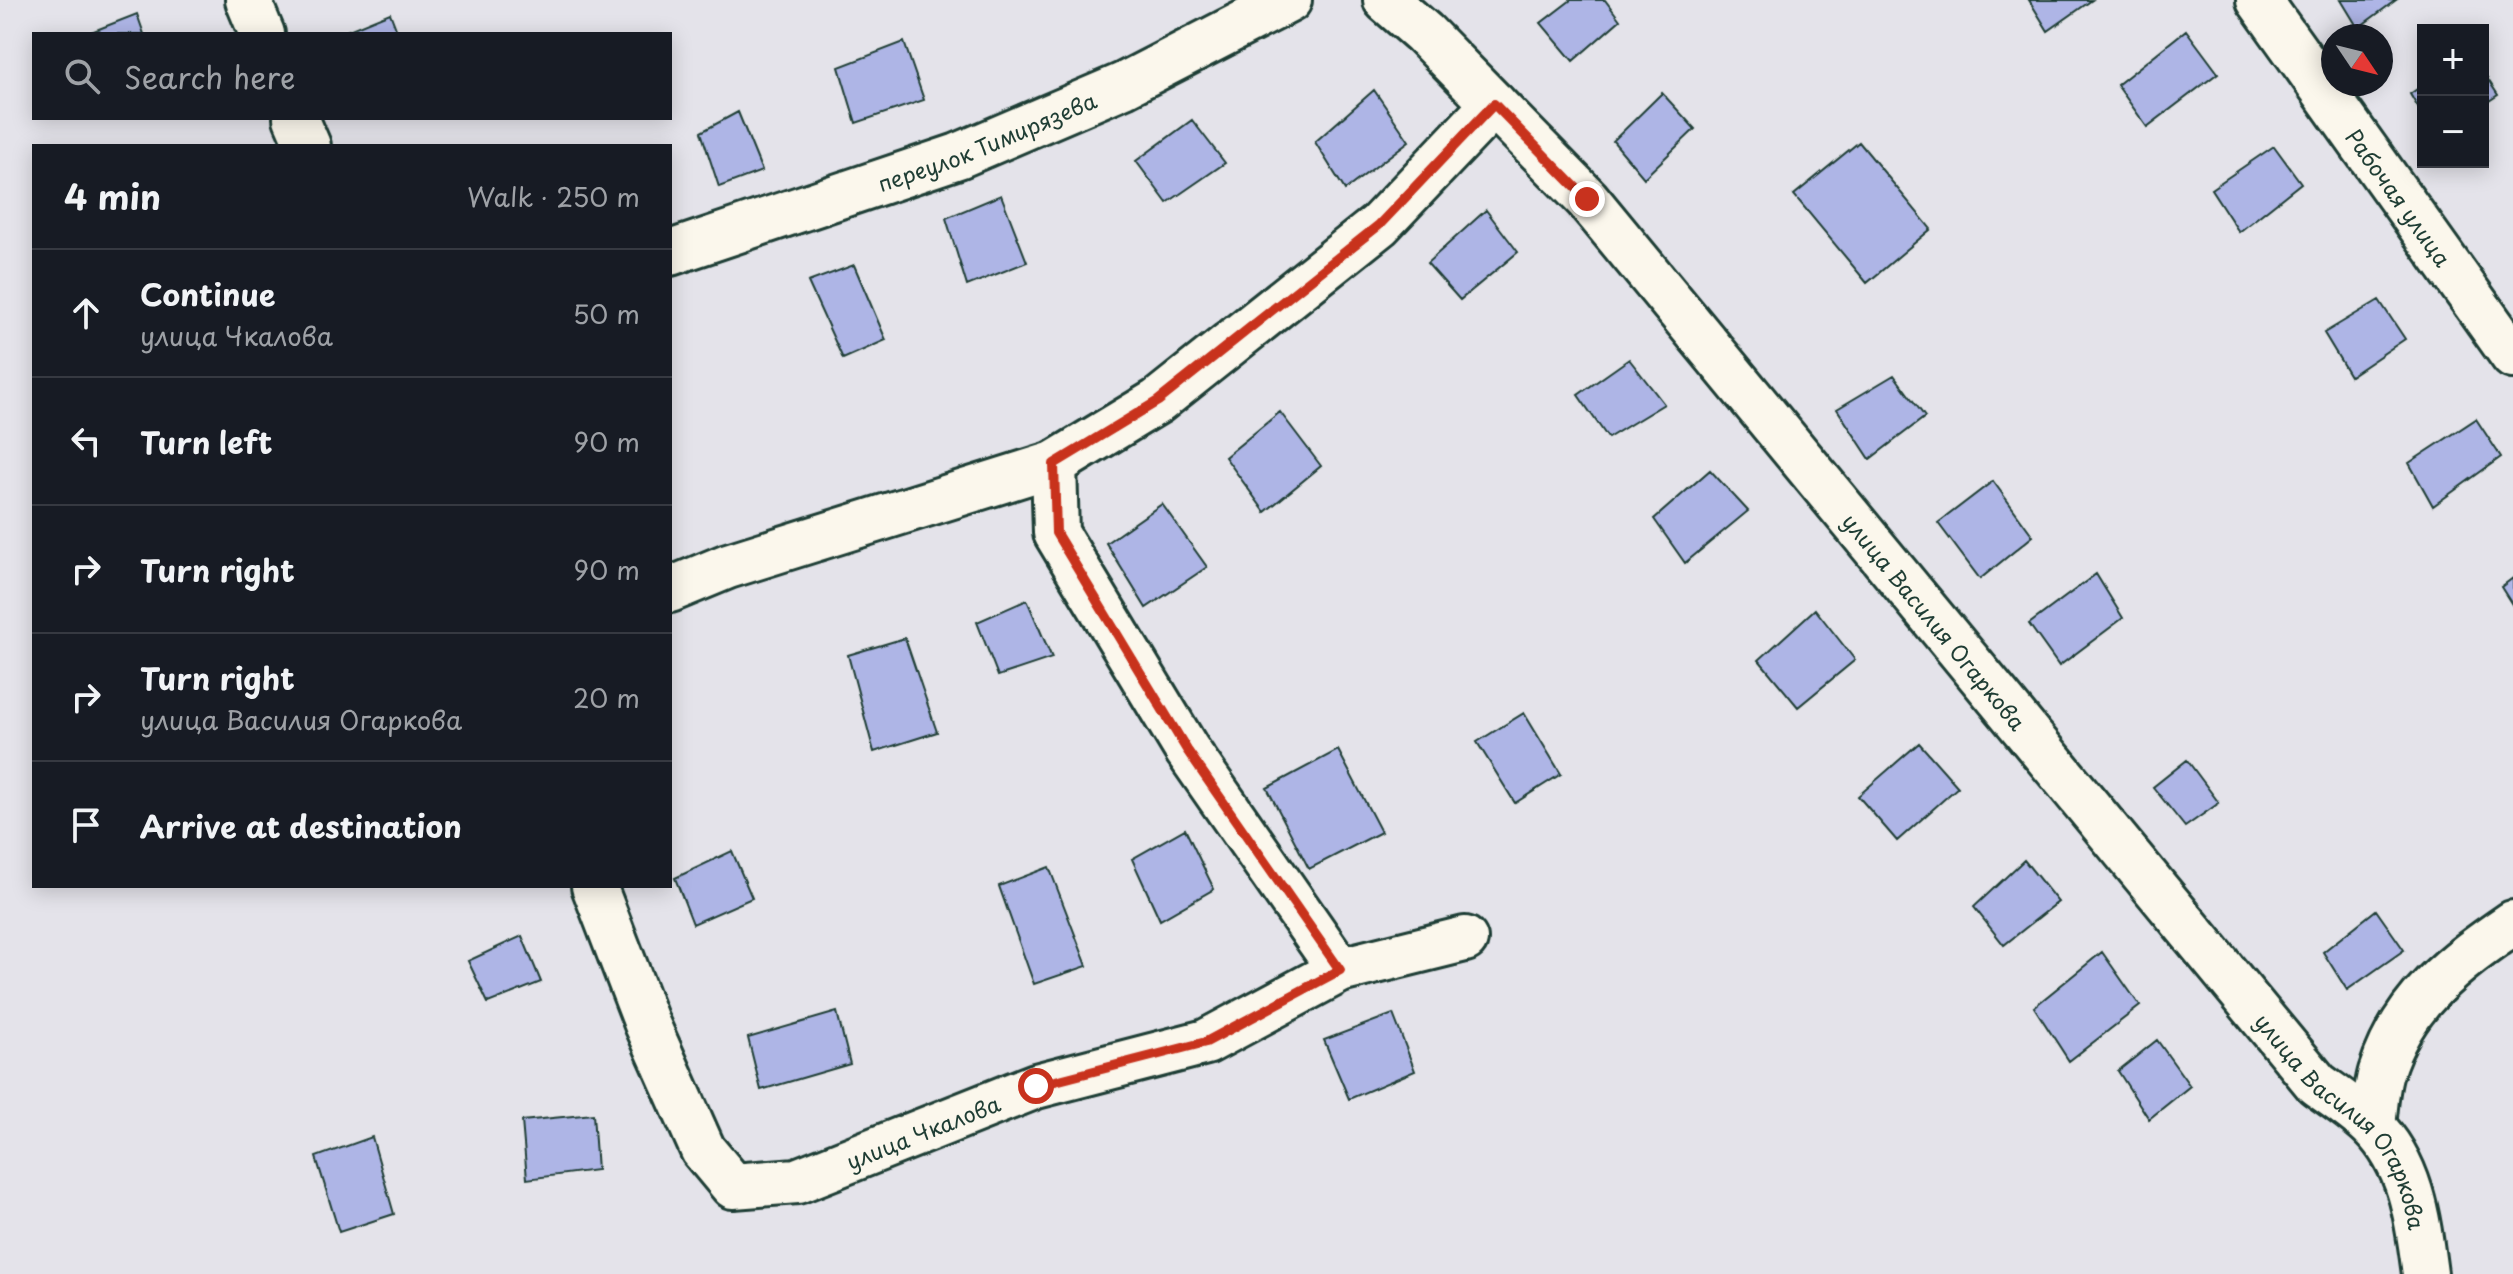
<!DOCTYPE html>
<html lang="en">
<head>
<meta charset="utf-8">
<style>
  :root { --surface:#171b24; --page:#242831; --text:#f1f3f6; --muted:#9ea1a6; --line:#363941 }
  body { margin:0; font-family:"Playpen Sans",sans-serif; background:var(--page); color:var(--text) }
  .controls { position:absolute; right:24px; top:24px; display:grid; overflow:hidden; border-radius:0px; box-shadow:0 4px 20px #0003 }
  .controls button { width:72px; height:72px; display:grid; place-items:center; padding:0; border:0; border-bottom:2px solid var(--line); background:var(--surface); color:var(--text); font:40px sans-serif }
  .compass { position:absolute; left:2321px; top:24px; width:72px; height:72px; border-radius:50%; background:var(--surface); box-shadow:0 4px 20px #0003; rotate:125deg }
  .stop { position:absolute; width:24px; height:24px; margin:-18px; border:6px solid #c8321e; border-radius:50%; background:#fff }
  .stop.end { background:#c8321e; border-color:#fff; box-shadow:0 2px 8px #0008 }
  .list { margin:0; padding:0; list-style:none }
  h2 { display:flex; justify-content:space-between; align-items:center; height:104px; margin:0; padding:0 32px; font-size:34px }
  h2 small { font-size:26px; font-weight:400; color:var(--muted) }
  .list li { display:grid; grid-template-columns:52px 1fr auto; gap:24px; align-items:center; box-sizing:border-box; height:128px; padding:0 32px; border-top:2px solid var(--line) }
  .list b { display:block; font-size:30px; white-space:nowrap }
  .list p { margin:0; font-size:26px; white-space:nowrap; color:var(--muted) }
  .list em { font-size:26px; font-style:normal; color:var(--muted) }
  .icon { flex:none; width:44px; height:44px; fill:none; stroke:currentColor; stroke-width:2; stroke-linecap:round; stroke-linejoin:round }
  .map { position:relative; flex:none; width:2513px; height:1274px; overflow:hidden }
  .search { position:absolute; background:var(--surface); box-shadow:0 4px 20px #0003; left:32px; top:32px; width:640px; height:88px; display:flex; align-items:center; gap:20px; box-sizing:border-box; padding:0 28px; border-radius:0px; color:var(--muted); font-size:30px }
  .panel { position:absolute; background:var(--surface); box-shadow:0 4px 20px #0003; left:32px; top:144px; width:640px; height:744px; border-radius:0px }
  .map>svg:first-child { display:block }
  .building { fill:#aeb5e6; stroke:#1f3d34; stroke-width:2 }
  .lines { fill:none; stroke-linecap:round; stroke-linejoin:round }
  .minor-casing { stroke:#1f3d34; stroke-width:50 }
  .minor { stroke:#fbf7ec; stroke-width:44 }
  .route { stroke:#c8321e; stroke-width:10 }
  .labels { text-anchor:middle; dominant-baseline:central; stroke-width:8; stroke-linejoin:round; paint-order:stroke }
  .street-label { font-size:22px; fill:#1f3d34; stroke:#fbf7ec }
</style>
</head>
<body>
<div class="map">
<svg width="2513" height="1274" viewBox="0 0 2513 1274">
  <rect width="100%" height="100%" fill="#e4e3ea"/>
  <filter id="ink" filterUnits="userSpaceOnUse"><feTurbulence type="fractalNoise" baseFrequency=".0125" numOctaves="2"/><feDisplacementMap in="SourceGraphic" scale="16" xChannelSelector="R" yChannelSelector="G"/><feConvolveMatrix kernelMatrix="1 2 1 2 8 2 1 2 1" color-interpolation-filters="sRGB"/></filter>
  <g filter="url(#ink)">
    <path class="building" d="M1571 0H1605L1620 20 1573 61 1541 23Z
      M2029 0H2092L2048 31Z
      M2341 0H2396L2358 28Z
      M390 13 398 34H342L341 33Z
      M137 14 144 34H86Z
      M2186 30 2218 73 2147 127 2117 85Z
      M904 42 924 100 856 123 839 67Z
      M2483 72 2498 95 2483 105Z
      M2423 85V116L2410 94Z
      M1374 90 1409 141 1345 190 1315 142Z
      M1662 93 1695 129 1644 178 1613 141Z
      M738 112 762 171 719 187 701 132Z
      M1192 120 1225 163 1167 203 1136 161Z
      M1859 142 1931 229 1867 283 1794 195Z
      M2274 146 2301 183 2239 232 2211 189Z
      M1001 195 1027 262 967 286 946 218Z
      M1486 210 1518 252 1460 300 1427 263Z
      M854 265 886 340 843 359 808 282Z
      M2379 300 2405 339 2350 376 2324 333Z
      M1629 359 1664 404 1608 438 1578 395Z
      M1894 375 1925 417 1870 459 1837 409Z
      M1280 412 1321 466 1265 512 1225 457Z
      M2476 419 2501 457 2433 506 2409 463Z
      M1710 470 1748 511 1685 563 1654 519Z
      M1993 481 2033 536 1980 579 1938 523Z
      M1162 504 1207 567 1146 608 1106 543Z
      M2096 574 2123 618 2059 666 2029 624Z
      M2513 578V606L2501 587Z
      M1027 600 1052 658 998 676 977 622Z
      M1815 609 1855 660 1798 707 1759 660Z
      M905 638 937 732 874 752 848 655Z
      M1524 713 1561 774 1515 803 1477 742Z
      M1919 743 1958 787 1897 841 1858 796Z
      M1338 750 1381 832 1309 869 1267 788Z
      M2187 760 2219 803 2185 827 2153 787Z
      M1185 829 1214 889 1160 920 1132 859Z
      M732 851 752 898 693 924 675 878Z
      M2024 860 2058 902 2004 945 1974 907Z
      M1049 867 1087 966 1034 984 999 886Z
      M2376 910 2404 950 2347 990 2323 952Z
      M522 936 541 982 488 1003 468 961Z
      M2102 952 2140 1006 2069 1061 2034 1007Z
      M837 1012 850 1064 761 1090 748 1038Z
      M1393 1014 1415 1071 1349 1099 1324 1040Z
      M2157 1040 2190 1086 2149 1119 2118 1071Z
      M593 1114 597 1170 527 1179 522 1121Z
      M372 1137 394 1214 339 1232 316 1157Z"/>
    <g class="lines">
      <defs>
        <g id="minor">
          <path d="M248 0 262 34"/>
          <path id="s1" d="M1386 0 1424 33 1587 199 2317 1084C2335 1097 2355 1110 2371 1125 2412 1165 2418 1221 2425 1274"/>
          <path id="s2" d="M2259 0 2513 356"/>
          <path d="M296 118 308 146"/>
          <path id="s3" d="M670 253 958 156 1124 85 1289 0"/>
          <path d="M1054 464 1056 533 1187 750 1340 970"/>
          <path d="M670 590 728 566 1054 464 1158 401 1379 225 1494 104"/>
          <path id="s4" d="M594 886 647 1024 703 1150 733 1186 797 1181 1036 1086 1206 1042 1340 970 1465 939"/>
          <path d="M2373 1126C2375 1109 2376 1089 2381 1072 2403 1001 2455 963 2513 923"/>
        </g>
      </defs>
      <use href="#minor" class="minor-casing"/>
      <use href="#minor" class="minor"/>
    </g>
  </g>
  <g class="lines" filter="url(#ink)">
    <path class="route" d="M1036 1086 1206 1042 1340 970 1187 750 1056 533 1054 464 1158 401 1379 225 1494 104 1587 199"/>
  </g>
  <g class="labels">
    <g class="street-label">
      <text stroke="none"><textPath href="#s3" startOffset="336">переулок Тимирязева</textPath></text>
      <text stroke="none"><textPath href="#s2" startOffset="242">Рабочая улица</textPath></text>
      <text stroke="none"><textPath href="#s1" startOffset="830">улица Василия Огаркова</textPath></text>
      <text stroke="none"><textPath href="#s1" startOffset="1478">улица Василия Огаркова</textPath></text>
      <text stroke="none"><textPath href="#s4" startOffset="532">улица Чкалова</textPath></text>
    </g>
  </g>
</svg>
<div class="controls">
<button>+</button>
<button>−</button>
</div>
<svg class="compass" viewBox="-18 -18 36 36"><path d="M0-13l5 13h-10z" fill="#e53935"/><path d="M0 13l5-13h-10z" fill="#9ea1a6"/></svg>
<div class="stop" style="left:1036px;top:1086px"></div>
<div class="stop end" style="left:1587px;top:199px"></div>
<div class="search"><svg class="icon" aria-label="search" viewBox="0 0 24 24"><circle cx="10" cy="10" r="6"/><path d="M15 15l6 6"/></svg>Search here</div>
<section class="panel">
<h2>4 min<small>Walk · 250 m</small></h2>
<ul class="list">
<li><svg class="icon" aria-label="ahead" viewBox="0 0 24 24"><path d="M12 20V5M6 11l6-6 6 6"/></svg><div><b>Continue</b><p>улица Чкалова</p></div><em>50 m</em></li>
<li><svg class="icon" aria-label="left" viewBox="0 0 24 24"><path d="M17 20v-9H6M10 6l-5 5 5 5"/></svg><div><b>Turn left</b></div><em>90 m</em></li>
<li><svg class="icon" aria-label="right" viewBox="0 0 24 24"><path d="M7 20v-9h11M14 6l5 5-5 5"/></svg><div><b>Turn right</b></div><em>90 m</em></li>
<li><svg class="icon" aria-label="right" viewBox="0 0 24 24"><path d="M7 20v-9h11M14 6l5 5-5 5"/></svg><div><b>Turn right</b><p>улица Василия Огаркова</p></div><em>20 m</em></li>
<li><svg class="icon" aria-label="arrive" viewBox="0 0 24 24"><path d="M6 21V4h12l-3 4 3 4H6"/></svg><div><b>Arrive at destination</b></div></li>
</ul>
</section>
</div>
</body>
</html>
